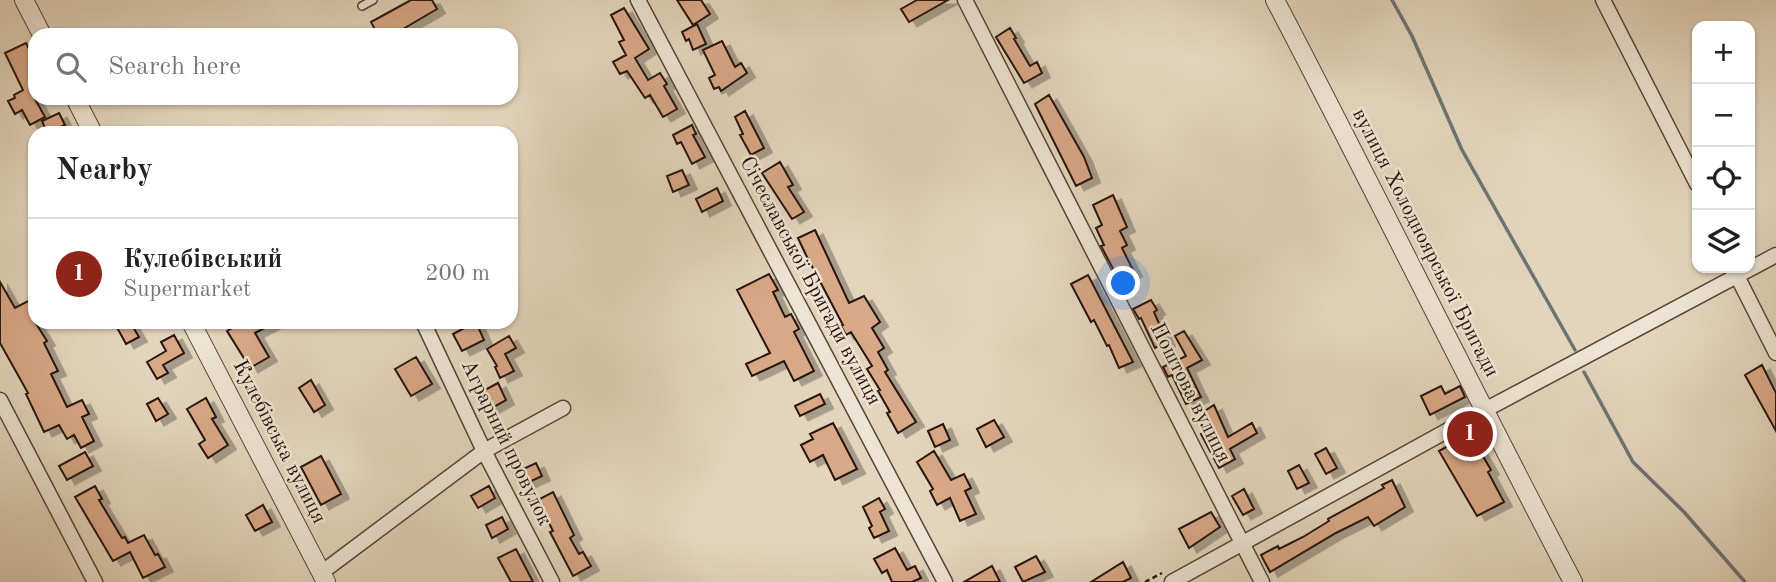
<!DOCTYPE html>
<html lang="en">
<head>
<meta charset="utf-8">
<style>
  :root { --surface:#fff; --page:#f6f6f6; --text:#222; --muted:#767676; --line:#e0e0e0; --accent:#8f2418 }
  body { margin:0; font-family:"Old Standard TT",serif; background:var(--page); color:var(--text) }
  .controls { position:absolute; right:21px; top:21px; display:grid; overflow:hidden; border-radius:14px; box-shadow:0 2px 5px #0004 }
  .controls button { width:63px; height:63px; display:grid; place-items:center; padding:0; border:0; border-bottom:2px solid var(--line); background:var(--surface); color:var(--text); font:35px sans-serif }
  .you { position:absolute; left:1124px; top:284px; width:24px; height:24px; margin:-18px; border:5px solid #fff; border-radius:50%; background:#1a73e8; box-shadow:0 0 0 10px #1a73e833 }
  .badge { display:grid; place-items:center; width:46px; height:46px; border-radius:50%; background:var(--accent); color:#fff; font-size:23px; font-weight:700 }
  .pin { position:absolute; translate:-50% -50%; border:4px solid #fff; box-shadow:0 2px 7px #0006 }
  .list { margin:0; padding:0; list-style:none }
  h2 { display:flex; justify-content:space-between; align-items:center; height:91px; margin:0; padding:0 28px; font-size:30px }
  h2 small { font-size:23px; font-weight:400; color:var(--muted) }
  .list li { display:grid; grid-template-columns:46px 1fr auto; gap:21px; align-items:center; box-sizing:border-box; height:112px; padding:0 28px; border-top:2px solid var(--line) }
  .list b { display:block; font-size:26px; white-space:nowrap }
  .list p { margin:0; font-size:23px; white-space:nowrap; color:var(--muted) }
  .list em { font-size:23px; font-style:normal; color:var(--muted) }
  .icon { flex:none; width:38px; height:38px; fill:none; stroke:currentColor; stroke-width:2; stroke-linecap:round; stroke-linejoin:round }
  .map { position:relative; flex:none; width:1776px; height:582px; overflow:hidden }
  .search { position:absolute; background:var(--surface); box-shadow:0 2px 5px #0004; left:28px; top:28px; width:490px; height:77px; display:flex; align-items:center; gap:18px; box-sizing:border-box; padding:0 24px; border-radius:21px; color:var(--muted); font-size:26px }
  .panel { position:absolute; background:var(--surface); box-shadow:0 2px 5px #0004; left:28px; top:126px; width:490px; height:203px; border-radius:21px }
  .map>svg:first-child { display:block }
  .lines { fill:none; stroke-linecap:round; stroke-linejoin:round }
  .stream { stroke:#6b7574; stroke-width:3.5 }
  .building { fill:#d9a887; stroke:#26130b; stroke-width:2; filter:url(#shadow) }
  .service-casing { stroke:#554437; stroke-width:10 }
  .minor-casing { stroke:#554437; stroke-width:17 }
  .tertiary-casing { stroke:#554437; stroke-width:20 }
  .path { stroke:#26130b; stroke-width:2.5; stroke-dasharray:5 3.5; stroke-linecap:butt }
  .service { stroke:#ede4d3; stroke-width:7 }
  .minor { stroke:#ede4d3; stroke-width:14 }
  .tertiary { stroke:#ede4d3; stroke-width:18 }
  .labels { text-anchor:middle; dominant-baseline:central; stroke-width:5; stroke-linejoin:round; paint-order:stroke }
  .street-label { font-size:21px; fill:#26130b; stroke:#ede4d3 }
</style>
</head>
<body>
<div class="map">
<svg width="1776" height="582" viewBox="0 0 1776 582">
  <defs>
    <filter id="shadow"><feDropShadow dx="8" dy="4.5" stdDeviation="0" flood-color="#0004"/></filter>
  </defs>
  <rect width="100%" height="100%" fill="#e3d5bc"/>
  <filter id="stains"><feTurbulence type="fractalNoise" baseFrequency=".00286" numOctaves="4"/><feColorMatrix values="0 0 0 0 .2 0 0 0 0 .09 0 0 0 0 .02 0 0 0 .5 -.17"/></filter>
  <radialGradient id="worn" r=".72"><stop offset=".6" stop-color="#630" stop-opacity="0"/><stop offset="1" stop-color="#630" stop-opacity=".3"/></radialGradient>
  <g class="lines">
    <path class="stream" d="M1392 0 1412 36 1462 150 1575 350
      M1584 372 1633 462 1684 512 1745 582"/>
  </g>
  <path class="building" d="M411 0H432L437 9 398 32 400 35H378L371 22Z
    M677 0H701L710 14 693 25Z
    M917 0H948L909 22 901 9Z
    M624 8 649 49 635 58 648 80 660 73 667 84 664 86 677 109 663 117 650 95 645 98 627 71 620 74 613 62 626 55 619 42 624 40 611 15Z
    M697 24 706 44 693 50 689 39 686 41 682 32Z
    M1010 28 1016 38 1014 39 1030 66 1037 62 1042 73 1024 83 996 37Z
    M722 41 735 67 741 63 747 73 721 91 719 87 714 89 709 78 715 75 703 50Z
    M26 43 35 61V99L45 117 30 125 22 110 15 114 8 101 15 98 14 95 23 90 5 53Z
    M1049 95 1084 157 1092 178 1076 186 1035 104Z
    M745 111 764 148 751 155 740 135 743 134 735 117Z
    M59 113 65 125 47 133 42 121Z
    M692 125 696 134 693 135 705 157 692 164 681 142 677 144 673 135Z
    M780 162 793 185 788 187 804 212 792 219 762 173Z
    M682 170 689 185 673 192 667 176Z
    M717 188 723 201 702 212 696 199Z
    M1113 195 1127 227 1120 231 1127 245 1122 248 1134 272 1119 280 1101 246 1104 245 1096 228 1102 225 1093 205Z
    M815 230 849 303 864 296 880 322 872 328 884 348 878 352 888 370 885 372 916 422 898 433 887 413 890 412 878 391 880 390 867 369 872 366 851 332 846 335 841 326 843 325 806 255 798 238Z
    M769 274 778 290 773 292 785 317 791 314 799 329 794 332 814 371 794 381 784 361 752 376 746 364 770 353 737 290Z
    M1088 275 1133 362 1119 368 1109 345 1107 346 1094 320 1091 322 1071 284Z
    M0 282 15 308 32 299 35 305V322L47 341 44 343 58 371 51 374 67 407 82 400 89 414 82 417 94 441 81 448 74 435 67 439 59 425 44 432 26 394 28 393 0 343Z
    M1151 300 1157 310 1154 312 1167 342 1155 348 1141 318 1139 319 1133 309Z
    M114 322H130L139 337 126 344Z
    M243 322H276L255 333 269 357 250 368 227 331Z
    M476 322 484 340 462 351 453 334Z
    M1184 331 1202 360 1187 368 1201 397 1186 404 1172 375 1168 377 1163 367 1186 356 1175 336Z
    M174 335 184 353 163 365 168 373 157 379 147 362 166 351 161 342Z
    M509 336 516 348 505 354 514 371 500 378 495 367 497 366 487 349Z
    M416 357 432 384 411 396 395 369Z
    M1762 365 1776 393V431L1745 375Z
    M311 380 325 405 314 412 299 388Z
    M498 383 506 400 488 410 482 398 485 396 483 391Z
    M1441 386 1445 394 1460 386 1465 397 1430 415 1421 396Z
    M820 394 825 404 800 416 795 406Z
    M158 398 168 414 156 421 147 404Z
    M206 398 216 417 212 419 228 445 208 458 199 444 205 440 187 409Z
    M1214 405 1228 437 1252 423 1257 433 1230 449 1235 459 1219 468 1201 434 1214 428 1203 412Z
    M994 420 1004 437 986 447 977 429Z
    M833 423 857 469 835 480 823 455 810 462 801 445 813 439 810 434Z
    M943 424 950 440 935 447 928 431Z
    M1470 434 1491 470 1488 472 1504 502 1477 516 1439 451Z
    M1326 448 1337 468 1326 474 1315 454Z
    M934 451 951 480 964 474 971 488 965 491 976 514 960 521 950 498 937 505 930 491 933 489 917 462Z
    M85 452 93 466 67 480 59 466Z
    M321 456 341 494 321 505 301 467Z
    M536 463 542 476 525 484 519 471Z
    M1299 465 1309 483 1297 489 1288 471Z
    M1392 480 1405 507 1374 526 1368 517 1336 533 1270 572 1261 555 1278 546 1279 549 1303 537 1329 521 1328 519 1384 488 1382 485Z
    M95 486 102 499 99 500 122 538 125 537 128 543 144 535 155 555 158 554 165 567 143 578 130 552 113 561 75 497Z
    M489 486 495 498 478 508 471 496Z
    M1244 489 1254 509 1243 515 1232 496Z
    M553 492 574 535 570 538 579 554 583 552 591 566 573 576 550 532 553 531 544 513 541 515 534 502Z
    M879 498 885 509 880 512 889 531 874 538 869 528 872 526 863 507Z
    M263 505 272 522 255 531 246 515Z
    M1211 512 1220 527 1189 548 1179 529Z
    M502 517 508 529 492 538 486 525Z
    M895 548 907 570 915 566 921 578 912 582H892L887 570 882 573 874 559Z
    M516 549 533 582H511L498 558Z
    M1036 556 1045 572 1023 582 1015 567Z
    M1123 562 1131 578 1123 582H1091Z
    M992 566 1000 582H964Z"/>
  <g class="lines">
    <defs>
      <path id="service" d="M362 6 373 0"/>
      <path id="minor" d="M638 0 945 582
        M965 0 1262 582
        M1603 0 1697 184
        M1734 270 1776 353
        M423 322 484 451 552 582
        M0 400 95 582
        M321 573 484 451 563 408
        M1172 582 1483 411 1776 255"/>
      <path id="tertiary" d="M24 0 42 35
        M1275 0C1376 193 1472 389 1573 582
        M75 98 93 133
        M191 322 326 582"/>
    </defs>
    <use href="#service" class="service-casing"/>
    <use href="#minor" class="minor-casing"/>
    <use href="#tertiary" class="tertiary-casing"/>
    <path class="path" d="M1145 582 1162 573"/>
    <use href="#service" class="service"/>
    <use href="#minor" class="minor"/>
    <use href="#tertiary" class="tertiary"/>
  </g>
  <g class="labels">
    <g class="street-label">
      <text transform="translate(1425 243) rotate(63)">вулиця Холодноярської Бригади</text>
      <text transform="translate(810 281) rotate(62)">Січеславської Бригади вулиця</text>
      <text transform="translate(1190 393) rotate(63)">Поштова вулиця</text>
      <text transform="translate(279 442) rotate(63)">Кулебівська вулиця</text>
      <text transform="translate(506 443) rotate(64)">Аграрний провулок</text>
    </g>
  </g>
  <rect width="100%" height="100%" filter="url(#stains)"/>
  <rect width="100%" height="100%" fill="url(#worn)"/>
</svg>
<div class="controls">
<button>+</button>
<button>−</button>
<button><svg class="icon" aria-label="locate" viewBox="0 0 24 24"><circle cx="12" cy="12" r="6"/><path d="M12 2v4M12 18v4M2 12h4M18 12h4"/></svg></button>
<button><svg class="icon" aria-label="layers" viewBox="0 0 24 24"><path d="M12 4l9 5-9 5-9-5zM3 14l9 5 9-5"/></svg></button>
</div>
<div class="you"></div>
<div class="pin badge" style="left:1470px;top:434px">1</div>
<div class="search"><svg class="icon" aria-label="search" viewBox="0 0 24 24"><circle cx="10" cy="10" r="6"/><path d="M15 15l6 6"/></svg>Search here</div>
<section class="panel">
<h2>Nearby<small></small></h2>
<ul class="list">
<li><span class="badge">1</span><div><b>Кулебівський</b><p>Supermarket</p></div><em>200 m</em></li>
</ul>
</section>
</div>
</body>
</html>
